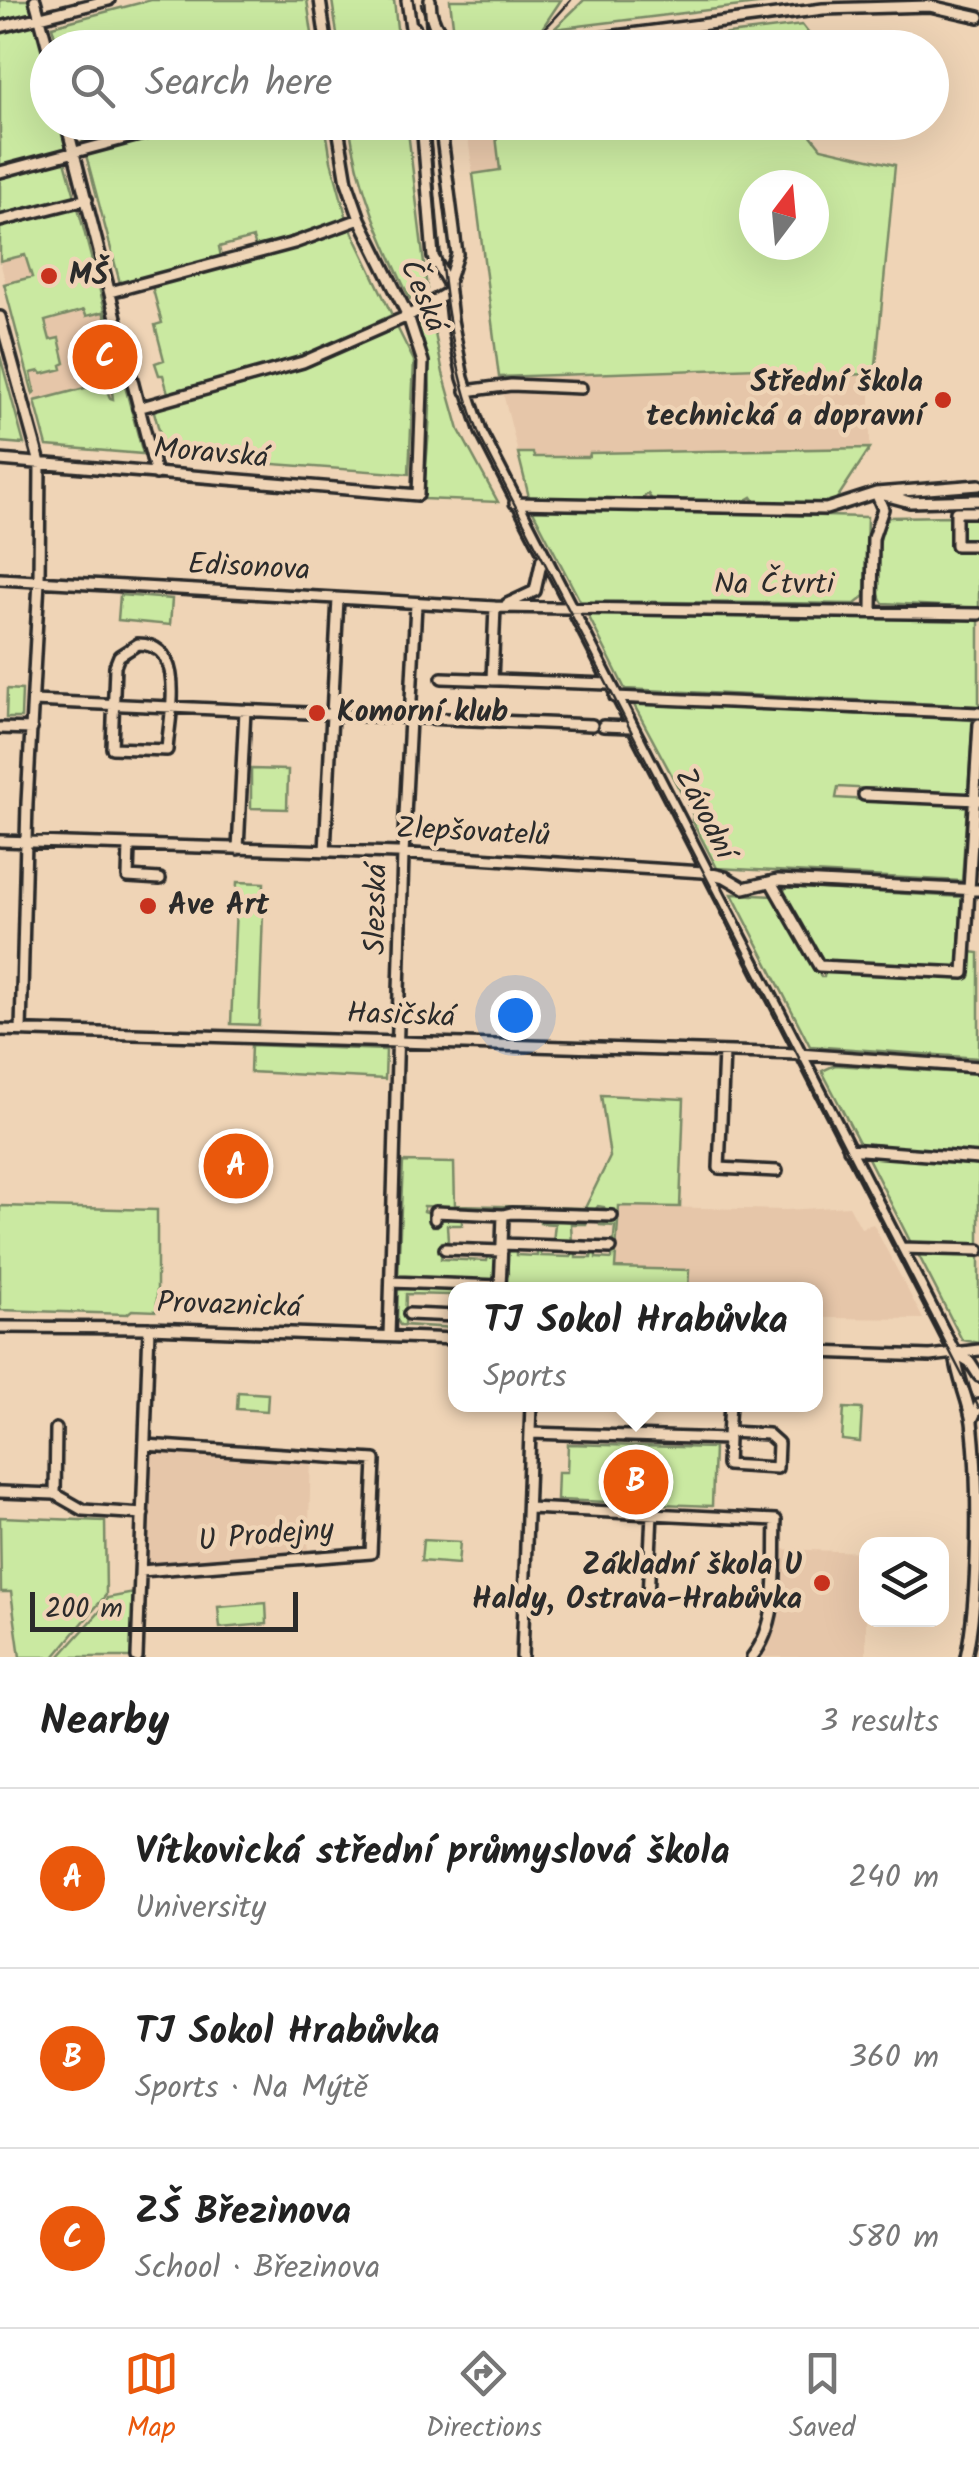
<!DOCTYPE html>
<html lang="en">
<head>
<meta charset="utf-8">
<style>
  :root { --surface:#fff; --page:#f6f6f6; --text:#222; --muted:#767676; --line:#e0e0e0; --accent:#ea580c }
  body { margin:0; font-family:Kalam,sans-serif; background:var(--page); color:var(--text) }
  .controls { position:absolute; right:30px; bottom:30px; display:grid; overflow:hidden; border-radius:20px; box-shadow:0 10px 40px #0002 }
  .controls button { width:90px; height:90px; display:grid; place-items:center; padding:0; border:0; border-bottom:2px solid var(--line); background:var(--surface); color:var(--text); font:50px sans-serif }
  .compass { position:absolute; left:739px; top:170px; width:90px; height:90px; border-radius:50%; background:var(--surface); box-shadow:0 10px 40px #0002; rotate:16deg }
  .scale { position:absolute; left:30px; bottom:25px; width:268px; box-sizing:border-box; padding-left:10px; border:5px solid #2b2b2b; border-top:0; font-size:28px; line-height:35px; white-space:nowrap; color:#2b2b2b; -webkit-text-stroke:8px #efd4b6; paint-order:stroke }
  .you { position:absolute; left:515px; top:1015px; width:35px; height:35px; margin:-25px; border:8px solid #fff; border-radius:50%; background:#1a73e8; box-shadow:0 0 0 15px #1a73e833 }
  .badge { display:grid; place-items:center; width:65px; height:65px; border-radius:50%; background:var(--accent); color:#fff; font-size:32px; font-weight:700 }
  .pin { position:absolute; translate:-50% -50%; border:5px solid #fff; box-shadow:0 2px 10px #0006 }
  .popup { position:absolute; left:448px; top:1282px; width:375px; height:130px; box-sizing:border-box; display:grid; place-content:center; border-radius:20px; background:var(--surface); filter:drop-shadow(0 2px 8px #0005); font-size:32px; white-space:nowrap; color:var(--muted) }
  .popup b { font-size:38px; color:var(--text) }
  .popup::after { content:''; position:absolute; left:50%; top:100%; margin-left:-20px; border:20px solid transparent; border-top-color:var(--surface) }
  .list { margin:0; padding:0; list-style:none }
  h2 { display:flex; justify-content:space-between; align-items:center; height:130px; margin:0; padding:0 40px; font-size:42px }
  h2 small { font-size:32px; font-weight:400; color:var(--muted) }
  .list li { display:grid; grid-template-columns:65px 1fr auto; gap:30px; align-items:center; box-sizing:border-box; height:180px; padding:0 40px; border-top:2px solid var(--line) }
  .list b { display:block; font-size:38px; white-space:nowrap }
  .list p { margin:0; font-size:32px; white-space:nowrap; color:var(--muted) }
  .list em { font-size:32px; font-style:normal; color:var(--muted) }
  .icon { flex:none; width:55px; height:55px; fill:none; stroke:currentColor; stroke-width:2; stroke-linecap:round; stroke-linejoin:round }
  .map { position:relative; flex:none; width:979px; height:1657px; overflow:hidden }
  .search { position:absolute; background:var(--surface); box-shadow:0 10px 40px #0002; left:30px; right:30px; top:30px; height:110px; display:flex; align-items:center; gap:25px; box-sizing:border-box; padding:0 35px; border-radius:55px; color:var(--muted); font-size:38px }
  .sheet { height:670px; background:var(--surface) }
  nav { display:flex; justify-content:space-around; align-items:center; box-sizing:border-box; height:140px; border-top:2px solid var(--line); background:var(--surface); font-size:28px; color:var(--muted) }
  nav a { display:grid; justify-items:center; gap:5px }
  nav .on { color:var(--accent) }
  .map>svg:first-child { display:block }
  .built { fill:#e6c6a9 }
  .green { fill:#cae9a1; stroke:#7a8a66; stroke-width:2.5; fill-rule:evenodd }
  .lines { fill:none; stroke-linecap:round; stroke-linejoin:round }
  .minor-casing { stroke:#2b2b2b; stroke-width:16 }
  .minor { stroke:#efd4b6; stroke-width:9 }
  .tram { stroke:#2b2b2b; stroke-width:2.5 }
  .poi-dot { fill:#c8321e; stroke:#efd4b6; stroke-width:4 }
  .labels { text-anchor:middle; dominant-baseline:central; stroke-width:9; stroke-linejoin:round; paint-order:stroke }
  .poi-label { font-size:30px; font-weight:bold; fill:#2b2b2b; stroke:#efd4b6; text-anchor:start }
  .street-label { font-size:30px; fill:#2b2b2b; stroke:#efd4b6 }
</style>
</head>
<body>
<div class="map">
<svg width="979" height="1657" viewBox="0 0 979 1657">
  <rect width="100%" height="100%" fill="#efd4b6"/>
  <filter id="ink" filterUnits="userSpaceOnUse"><feTurbulence type="fractalNoise" baseFrequency=".01" numOctaves="2"/><feDisplacementMap in="SourceGraphic" scale="20" xChannelSelector="R" yChannelSelector="G"/><feConvolveMatrix kernelMatrix="1 2 1 2 8 2 1 2 1" color-interpolation-filters="sRGB"/></filter>
  <g filter="url(#ink)">
    <path class="built" d="M466 123H546L550 164 473 174Z
      M86 239 143 454 47 446 0 261Z
      M759 368V378L870 374V448L591 453 590 457H534L532 453H518L499 377Z
      M619 1206 786 1210 849 1206 861 1228 873 1224 923 1319 825 1318 823 1345H816V1290L688 1289 615 1269Z
      M145 1445 311 1456 308 1558 141 1571Z
      M780 1549 866 1552V1657H763L764 1648 774 1631Z"/>
    <path class="green" d="M0 0H35L47 48 48 122 66 123 74 152 0 172Z
      M151 0H307L314 47H58L52 26Z
      M332 0H394L399 47H339Z
      M450 0H561L541 30 476 36 454 33Z
      M584 0H790L554 29Z
      M802 25 812 38V47H623Z
      M77 123V122L158 123 83 142Z
      M210 123H325L331 161 347 219 256 248 253 238 219 247 221 257 120 283 86 155Z
      M349 123H407L427 289 420 296 410 299C382 241 358 187 349 123Z
      M544 123H810V134L821 148 895 165 876 365 870 374 759 378 758 368 499 377 473 174 500 170 496 136 544 130ZM754 185H814V245H754Z
      M65 161 76 200 0 219V178Z
      M77 204 109 325 103 312 86 316 84 310 45 321 50 340 59 338 65 363 61 365 62 369 42 374 40 371 31 373 35 391 33 394 4 284 32 277 25 255 0 261V224Z
      M351 229 392 315 305 356 168 393 163 375H159L155 363 164 360 155 325 162 323 152 286 304 246Z
      M431 314 443 373 459 430 498 502 423 499C427 445 439 378 418 326L423 316Z
      M396 325 414 361 409 474 166 456 153 408 310 366Z
      M0 356 24 444 0 442Z
      M123 379 143 454 47 446 35 401 104 383 110 398 113 399 111 383Z
      M870 448 832 506 757 504 752 497 741 503 653 501 648 494 638 501 529 497 518 453H533L534 457H589L590 453Z
      M537 509 867 517 865 596 855 604 580 601 533 511Z
      M952 516V547L979 548V608L883 603C871 588 877 532 889 517Z
      M962 516H979V543L960 539Z
      M120 595 172 599 170 625 118 620Z
      M587 613 979 620V706L625 689Z
      M7 689 22 690 21 718H6Z
      M633 703 973 720 968 794 838 787 836 798 967 806 962 881 717 868 692 820 693 815Z
      M251 769 288 770 287 809 251 808Z
      M237 882 264 883 259 1025 231 1024Z
      M786 887 962 897 958 965 955 968 826 963 815 953 783 892Z
      M732 894 775 896 821 977H824L825 972 835 971 969 978 970 952 979 953V1058L810 1046Z
      M251 1045 386 1050 385 1079 250 1072Z
      M835 1065 979 1074V1153L861 1146 822 1071Z
      M601 1095 684 1099 680 1207 619 1206 615 1268 689 1270 688 1289H498L508 1275 506 1252 510 1248 516 1249V1255L537 1256V1249H541V1256L571 1257 573 1251H576V1258H591L592 1252H596V1258L612 1259 615 1226 600 1225V1220H616L617 1213 606 1212 604 1207 598 1206 594 1212 424 1206V1211L433 1214V1226H437L439 1218H462V1225H447L448 1241 442 1242 441 1259 487 1261 488 1255 497 1256 498 1282 398 1278 403 1162 454 1163 455 1205 585 1208 610 1157Z
      M867 1156 979 1162V1247L911 1243Z
      M0 1206 157 1210V1311L132 1310 127 1314 0 1310Z
      M540 1217 586 1219V1224H571L572 1243 553 1242 555 1224 540 1223Z
      M917 1252 979 1253V1343L962 1340Z
      M404 1287 459 1289 456 1290V1312H448L450 1295 406 1294 405 1325 456 1328 400 1325 397 1320 398 1289Z
      M238 1392 268 1394 267 1411 237 1409Z
      M844 1408 862 1409 860 1442 842 1440Z
      M568 1444 714 1448 712 1506 557 1500 558 1472H567Z
      M0 1517 105 1521 106 1595 54 1657H20L11 1592H1Z
      M423 1540 460 1542 458 1564 421 1561Z
      M134 1593 132 1657H59L103 1608 107 1598Z
      M266 1603 267 1624 220 1628 218 1607Z"/>
    <g class="lines">
      <defs>
        <path id="minor" d="M35 0 48 48
          M320 0 327 48
          M407 0 414 48
          M430 0 434 48
          M431 11C435 29 446 43 465 46
          M413 26 428 48
          M0 27 109 0
          M461 48 526 38 562 41
          M550 48 569 42 823 9 930 6 979 17
          M66 122 156 474
          M422 122 433 257 448 283
          M440 122 457 254 448 283 452 320 463 378 481 432 955 1353C957 1378 968 1398 972 1422 979 1480 979 1600 966 1657
          M0 172 188 122
          M0 221 87 199
          M110 292 294 243 360 219
          M0 317 40 463 39 581 27 803 21 1030
          M466 391 511 385 581 388
          M138 408 303 362 408 316 449 292
          M0 460 418 495 423 362 408 316 360 219 347 182 337 122
          M884 495 910 502 979 500
          M515 503 826 509 876 493 979 485
          M979 512H956V545H979
          M0 579 495 607 979 614
          M507 604 535 591 542 559
          M872 610 873 538 883 509 876 493
          M138 644C188 644 169 717 167 750L112 748 115 666 119 656Z
          M442 678 608 684
          M492 680 495 607
          M615 697 979 713
          M33 701 308 713
          M325 714 592 725
          M603 726 631 727
          M0 728 32 729
          M864 795 979 800
          M0 841 397 853 703 872 725 877 744 888 778 880 979 890
          M129 846 128 877 160 879
          M238 849 245 710
          M325 851 338 599
          M771 882 819 966 964 973 979 724
          M0 1030 798 1054 979 1067
          M724 1052 719 1168 777 1171
          M849 1149 979 1159
          M435 1219V1212L503 1215
          M502 1244 503 1215 511 1213 612 1216
          M900 1248 979 1250
          M445 1249 502 1251
          M391 1282 500 1286 502 1244 611 1248
          M409 1314 456 1316
          M0 1327 149 1328 456 1339
          M389 1336 403 854 416 604
          M816 1352 930 1356 979 1350
          M955 1353 970 1362 979 1376
          M972 1420 979 1405
          M56 1429 55 1494 83 1510 143 1514
          M530 1433 728 1439 727 1465 777 1468 778 1443 768 1434 729 1432
          M728 1436 730 1404
          M0 1492 55 1494
          M529 1508 776 1520C774 1563 781 1622 752 1657
          M141 1571 371 1553 375 1460 145 1445
          M648 1598 652 1513
          M137 1657 149 1328
          M522 1657 531 1404"/>
      </defs>
      <use href="#minor" class="minor-casing"/>
      <use href="#minor" class="minor"/>
      <path class="tram" d="M421 4 430 30 453 48
        M503 48C536 43 550 24 571 0
        M429 122C439 226 441 342 481 439L979 1408"/>
    </g>
  </g>
  <g class="poi-dot">
    <circle cx="49" cy="276" r="10"/>
    <circle cx="943" cy="400" r="10"/>
    <circle cx="317" cy="713" r="10"/>
    <circle cx="148" cy="906" r="10"/>
    <circle cx="822" cy="1583" r="10"/>
  </g>
  <g class="labels">
    <g class="poi-label">
      <text x="69" y="276">MŠ</text>
      <text x="923" y="383" text-anchor="end">Střední škola<tspan x="923" dy="34">technická a dopravní</tspan></text>
      <text x="337" y="713">Komorní klub</text>
      <text x="168" y="906">Ave Art</text>
      <text x="802" y="1566" text-anchor="end">Základní škola U<tspan x="802" dy="34">Haldy, Ostrava-Hrabůvka</tspan></text>
    </g>
    <g class="street-label">
      <text transform="translate(422 296) rotate(67)">Česká</text>
      <text transform="translate(211 454) rotate(5)">Moravská</text>
      <text transform="translate(249 568) rotate(3)">Edisonova</text>
      <text x="774" y="585">Na Čtvrti</text>
      <text transform="translate(704 814) rotate(63)">Závodní</text>
      <text transform="translate(473 833) rotate(3)">Zlepšovatelů</text>
      <text transform="translate(377 909) rotate(-89)">Slezská</text>
      <text transform="translate(401 1016) rotate(2)">Hasičská</text>
      <text transform="translate(229 1306) rotate(2)">Provaznická</text>
      <text transform="translate(266 1536) rotate(-5)">U Prodejny</text>
    </g>
  </g>
</svg>
<div class="controls">
<button><svg class="icon" aria-label="layers" viewBox="0 0 24 24"><path d="M12 4l9 5-9 5-9-5zM3 14l9 5 9-5"/></svg></button>
</div>
<svg class="compass" viewBox="-18 -18 36 36"><path d="M0-13l5 13h-10z" fill="#e53935"/><path d="M0 13l5-13h-10z" fill="#767676"/></svg>
<div class="scale">200 m</div>
<div class="you"></div>
<div class="pin badge" style="left:236px;top:1166px">A</div>
<div class="pin badge" style="left:636px;top:1482px">B</div>
<div class="popup"><b>TJ Sokol Hrabůvka</b>Sports</div>
<div class="pin badge" style="left:105px;top:357px">C</div>
<div class="search"><svg class="icon" aria-label="search" viewBox="0 0 24 24"><circle cx="10" cy="10" r="6"/><path d="M15 15l6 6"/></svg>Search here</div>
</div>
<section class="sheet">
<h2>Nearby<small>3 results</small></h2>
<ul class="list">
<li><span class="badge">A</span><div><b>Vítkovická střední průmyslová škola</b><p>University</p></div><em>240 m</em></li>
<li><span class="badge">B</span><div><b>TJ Sokol Hrabůvka</b><p>Sports · Na Mýtě</p></div><em>360 m</em></li>
<li><span class="badge">C</span><div><b>ZŠ Březinova</b><p>School · Březinova</p></div><em>580 m</em></li>
</ul>
</section>
<nav>
<a class="on"><svg class="icon" aria-label="map" viewBox="0 0 24 24"><path d="M3 6l6-2 6 2 6-2v14l-6 2-6-2-6 2zM9 4v14M15 6v14"/></svg>Map</a>
<a><svg class="icon" aria-label="directions" viewBox="0 0 24 24"><path d="M12 3l9 9-9 9-9-9zM9 14v-3h6M13 9l2 2-2 2"/></svg>Directions</a>
<a><svg class="icon" aria-label="saved" viewBox="0 0 24 24"><path d="M7 4h10v16l-5-4-5 4z"/></svg>Saved</a>
</nav>
</body>
</html>
